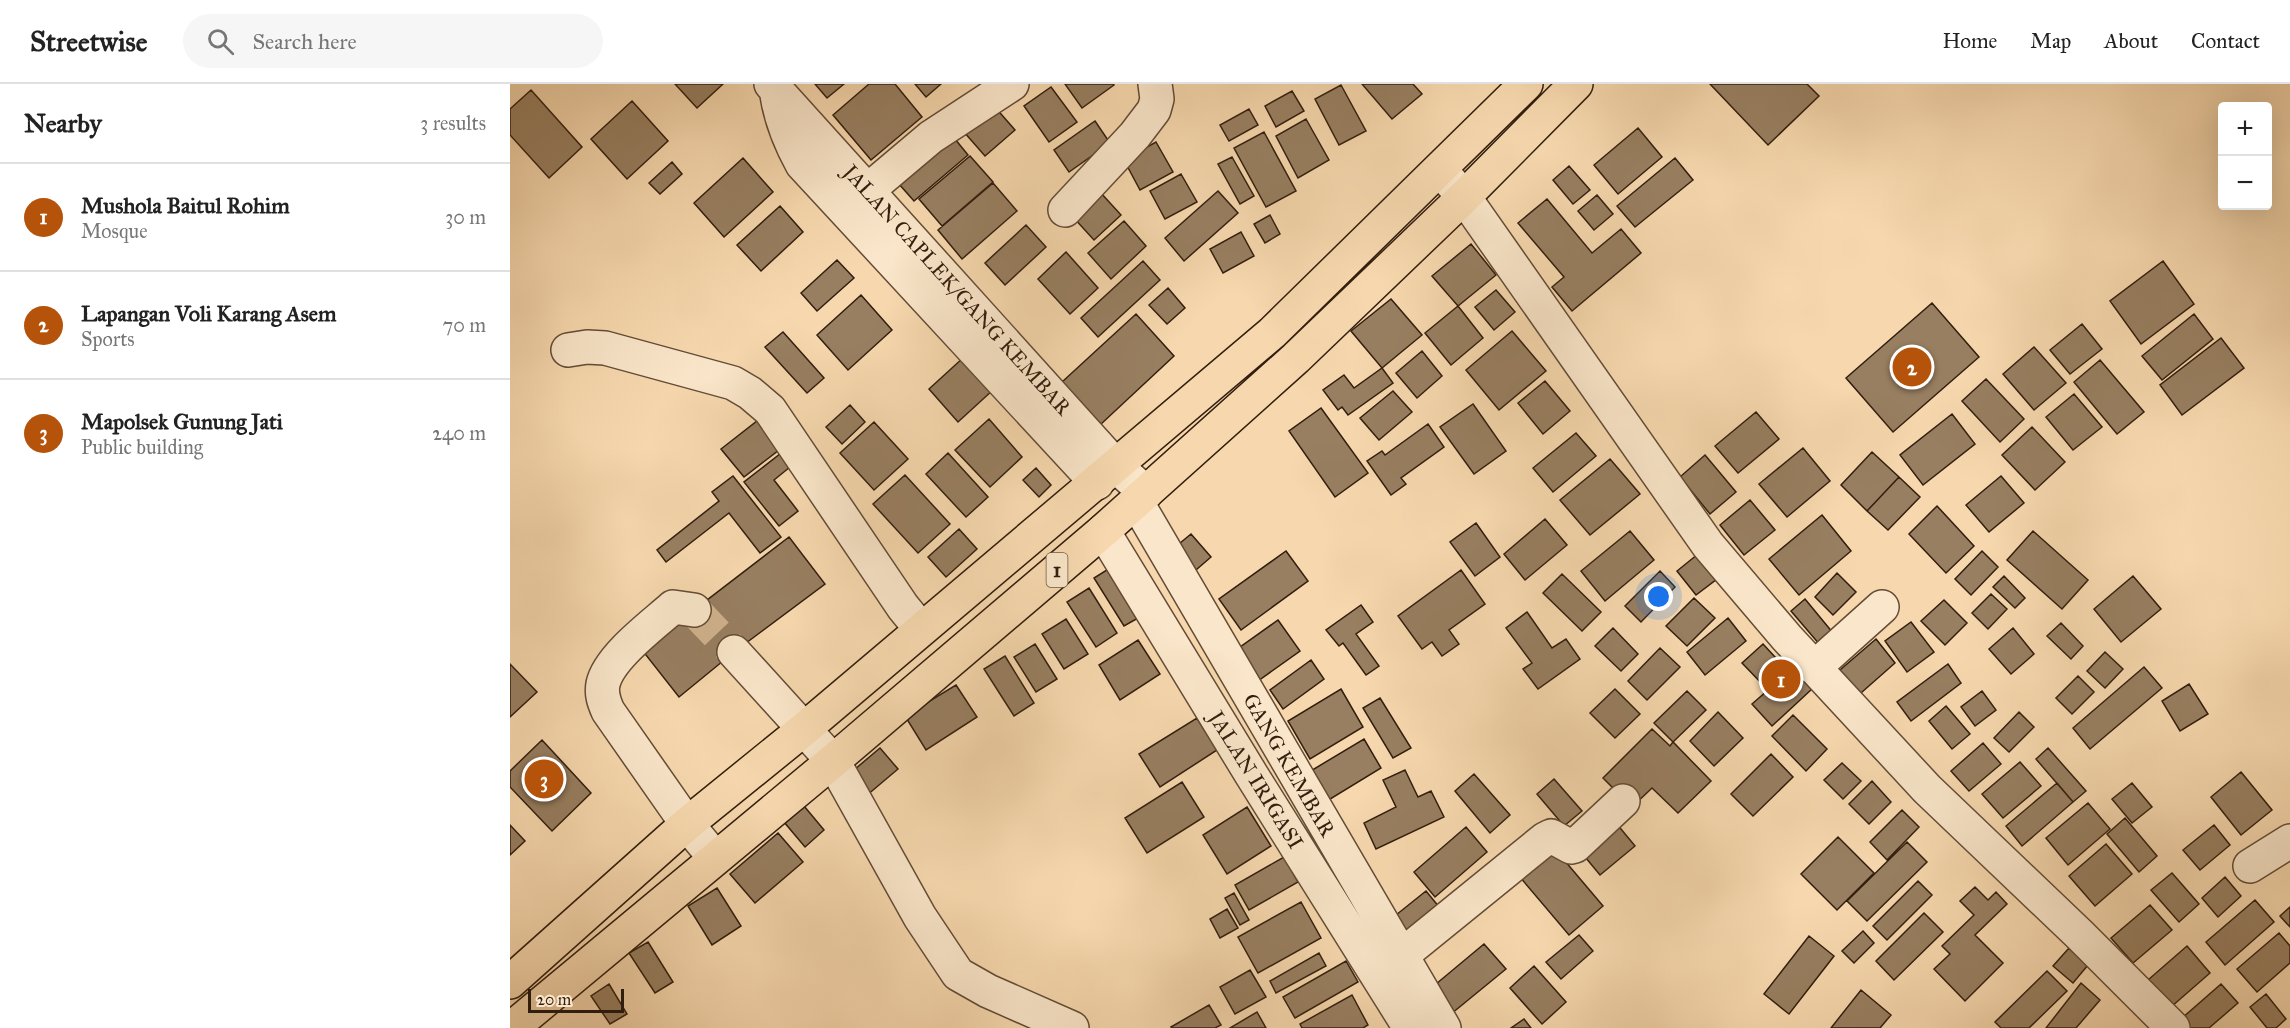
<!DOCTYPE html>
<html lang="en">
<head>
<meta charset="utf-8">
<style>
  :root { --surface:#fff; --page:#f6f6f6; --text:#222; --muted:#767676; --line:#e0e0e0; --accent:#b45309 }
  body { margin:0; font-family:"IM FELL Great Primer",serif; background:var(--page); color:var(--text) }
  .controls { position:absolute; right:18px; top:18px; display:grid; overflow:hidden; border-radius:6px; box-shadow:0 6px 24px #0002 }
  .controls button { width:54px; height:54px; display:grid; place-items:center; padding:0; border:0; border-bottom:2px solid var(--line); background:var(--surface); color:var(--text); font:30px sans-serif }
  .scale { position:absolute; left:18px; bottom:15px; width:96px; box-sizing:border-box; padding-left:6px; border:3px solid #321e0e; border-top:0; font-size:16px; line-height:21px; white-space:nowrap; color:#321e0e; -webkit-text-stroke:4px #fae6ca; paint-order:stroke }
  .you { position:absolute; left:1149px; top:513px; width:21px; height:21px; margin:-15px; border:4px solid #fff; border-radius:50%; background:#1a73e8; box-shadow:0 0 0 9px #1a73e833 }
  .badge { display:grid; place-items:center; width:39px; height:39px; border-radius:50%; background:var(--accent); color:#fff; font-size:20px; font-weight:700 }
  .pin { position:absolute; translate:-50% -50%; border:3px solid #fff; box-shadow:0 2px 6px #0006 }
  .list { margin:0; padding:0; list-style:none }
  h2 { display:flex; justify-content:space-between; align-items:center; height:78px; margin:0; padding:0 24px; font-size:26px }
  h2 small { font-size:20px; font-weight:400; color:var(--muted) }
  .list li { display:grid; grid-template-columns:39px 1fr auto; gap:18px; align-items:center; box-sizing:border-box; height:108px; padding:0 24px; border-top:2px solid var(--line) }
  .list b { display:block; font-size:22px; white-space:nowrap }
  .list p { margin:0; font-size:20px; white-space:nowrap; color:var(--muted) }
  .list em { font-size:20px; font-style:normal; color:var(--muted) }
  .icon { flex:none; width:33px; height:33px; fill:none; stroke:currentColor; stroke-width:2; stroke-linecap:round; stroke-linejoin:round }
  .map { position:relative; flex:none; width:1780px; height:944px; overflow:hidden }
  header { display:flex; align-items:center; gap:36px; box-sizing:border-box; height:84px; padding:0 30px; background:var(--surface); border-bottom:2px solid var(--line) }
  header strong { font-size:28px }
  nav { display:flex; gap:33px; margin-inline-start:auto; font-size:21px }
  .search { width:420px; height:54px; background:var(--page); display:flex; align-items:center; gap:15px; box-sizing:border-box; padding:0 21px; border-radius:33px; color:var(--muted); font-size:22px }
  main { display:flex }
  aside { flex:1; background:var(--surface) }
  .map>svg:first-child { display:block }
  .building { fill:#987f61; stroke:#321e0e; stroke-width:1.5 }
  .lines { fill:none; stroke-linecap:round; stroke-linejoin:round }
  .minor-tunnel { stroke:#d0b38e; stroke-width:33; stroke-dasharray:33 16; stroke-linecap:butt }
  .minor-casing { stroke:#634c36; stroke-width:36 }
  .highway-casing { stroke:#321e0e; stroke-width:36 }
  .minor { stroke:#fae6ca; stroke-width:33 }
  .highway { stroke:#f7d8ae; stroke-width:33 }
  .labels { text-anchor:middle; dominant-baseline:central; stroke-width:6; stroke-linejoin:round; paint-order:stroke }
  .shield { fill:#fae6ca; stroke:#6e5a46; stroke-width:1.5 }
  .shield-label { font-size:20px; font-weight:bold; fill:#321e0e }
  .street-label { font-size:21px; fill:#321e0e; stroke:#fae6ca }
</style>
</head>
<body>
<header>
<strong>Streetwise</strong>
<div class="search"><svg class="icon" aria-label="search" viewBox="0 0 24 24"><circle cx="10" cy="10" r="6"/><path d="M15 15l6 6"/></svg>Search here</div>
<nav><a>Home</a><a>Map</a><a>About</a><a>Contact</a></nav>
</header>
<main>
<aside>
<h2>Nearby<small>3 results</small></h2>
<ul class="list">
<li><span class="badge">1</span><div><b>Mushola Baitul Rohim</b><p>Mosque</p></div><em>30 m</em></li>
<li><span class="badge">2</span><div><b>Lapangan Voli Karang Asem</b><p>Sports</p></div><em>70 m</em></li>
<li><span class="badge">3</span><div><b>Mapolsek Gunung Jati</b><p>Public building</p></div><em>240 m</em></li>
</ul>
</aside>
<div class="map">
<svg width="1780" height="944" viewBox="0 0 1780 944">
  <rect width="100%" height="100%" fill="#f7d8ae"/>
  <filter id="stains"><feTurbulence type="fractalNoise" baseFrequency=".00333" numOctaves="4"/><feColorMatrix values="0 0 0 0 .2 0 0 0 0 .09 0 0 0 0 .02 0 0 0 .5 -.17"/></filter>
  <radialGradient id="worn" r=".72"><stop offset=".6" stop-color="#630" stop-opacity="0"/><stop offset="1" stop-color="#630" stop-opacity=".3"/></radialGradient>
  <path class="building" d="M165 0H213L187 24Z
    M305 0H334L317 14Z
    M359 0H385L412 33 361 76 323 31Z
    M405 0H431L416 13Z
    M555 0H603L604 1 572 24Z
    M852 0H903L912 10 882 35Z
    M1200 0H1297L1309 12 1258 61Z
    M831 1 856 47 829 61 805 15Z
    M541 3 567 38 539 58 514 22Z
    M21 6 72 63 39 94 0 51V25Z
    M782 7 794 27 766 43 755 22Z
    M122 17 158 57 117 95 81 55Z
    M484 22 505 46 475 72 454 48Z
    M739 25 748 41 719 57 710 41Z
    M796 35 819 76 788 94 766 52Z
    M585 37 600 59 559 88 544 66Z
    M436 44 458 71 404 117 381 91Z
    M1128 44 1152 73 1108 110 1084 81Z
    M754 48 786 107 756 123 724 64Z
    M646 58 663 88 630 106 614 76Z
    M460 72 483 98 432 142 409 115Z
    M722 73 744 112 730 120 708 80Z
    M233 74 263 108 214 153 184 119Z
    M1165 74 1183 96 1125 143 1107 122Z
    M162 78 172 90 150 110 139 99Z
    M1059 82 1080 106 1063 120 1043 96Z
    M671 90 687 118 655 135 640 107Z
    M483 99 507 127 452 175 428 146Z
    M708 107 728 129 674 177 655 154Z
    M590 108 611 131 584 156 563 133Z
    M1087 111 1103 130 1084 146 1068 127Z
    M1037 115 1082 169 1111 145 1131 169 1062 227 1042 203 1054 193 1008 139Z
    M270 122 293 148 251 187 227 161Z
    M760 131 770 150 755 159 744 140Z
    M614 137 636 162 601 195 578 169Z
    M516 141 536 163 495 201 475 179Z
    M731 148 744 172 713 189 700 165Z
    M961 160 986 191 948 222 922 192Z
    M556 168 588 204 560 230 528 195Z
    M327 176 344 194 307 227 291 209Z
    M633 177 650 196 588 253 571 234Z
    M1653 177 1684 220 1631 260 1600 217Z
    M658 204 675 224 657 240 639 221Z
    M986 206 1005 228 984 246 965 223Z
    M351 211 382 246 338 286 307 251Z
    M881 215 912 251 872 284 841 247Z
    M1422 219 1469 273 1383 348 1336 294Z
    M948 222 973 254 941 281 915 249Z
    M626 230 664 272 590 341 552 298Z
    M1684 230 1703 255 1652 296 1632 272Z
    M1572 240 1592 265 1560 290 1540 266Z
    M1002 247 1036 287 989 326 956 286Z
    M273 248 314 294 297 309 255 263Z
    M1711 254 1734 284 1672 331 1650 301Z
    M1524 263 1556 299 1524 326 1493 290Z
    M912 267 932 292 907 314 886 289Z
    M454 273 484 305 448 338 419 305Z
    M1590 276 1634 328 1607 350 1564 298Z
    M872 284 883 299 838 331 832 323 828 326 813 306 834 291 844 304Z
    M1476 295 1514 335 1490 358 1452 317Z
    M1035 297 1060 327 1033 350 1008 319Z
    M883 307 902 328 869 356 850 334Z
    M1564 310 1592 343 1563 366 1536 333Z
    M963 320 996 367 964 390 930 343Z
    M340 321 355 338 332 360 316 343Z
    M811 324 858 389 825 413 779 347Z
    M1246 328 1269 355 1228 389 1205 362Z
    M256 330 278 359 234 393 211 365Z
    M1442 330 1465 360 1413 401 1390 371Z
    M479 335 512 373 480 403 445 366Z
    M364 338 398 375 364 406 330 369Z
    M918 340 934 363 891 394 896 400 881 411 857 377 872 367 875 371Z
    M1522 343 1555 378 1525 406 1492 371Z
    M1066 349 1086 372 1043 408 1023 384Z
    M1293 364 1320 397 1277 433 1249 400Z
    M275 366 285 379 264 396 288 427 269 442 234 398Z
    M1362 368 1389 393 1357 427 1331 401Z
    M438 369 478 413 456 433 416 390Z
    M1195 371 1226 408 1200 430 1170 393Z
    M1100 375 1130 410 1080 451 1050 416Z
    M526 384 541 401 529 413 513 396Z
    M395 391 440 440 408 469 363 420Z
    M223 392 271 453 250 469 219 429 156 478 147 466 209 417 202 408Z
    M1491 392 1514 419 1479 448 1456 421Z
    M1389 393 1410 413 1378 446 1357 427Z
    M1240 416 1265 446 1234 471 1210 441Z
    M1427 422 1464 462 1436 489 1399 450Z
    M1312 431 1341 467 1289 511 1259 475Z
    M1035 435 1057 461 1015 496 994 470Z
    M966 439 990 473 965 492 940 458Z
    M449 445 467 465 436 493 418 473Z
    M1120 447 1144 476 1095 517 1071 487Z
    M1523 447 1578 496 1552 525 1497 476Z
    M681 450 701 473 679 492 658 469Z
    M279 453 315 500 224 568 169 613 132 566Z
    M776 467 798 497 731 546 709 515Z
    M1472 467 1488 483 1461 511 1445 495Z
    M1188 470 1207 495 1186 511 1167 487Z
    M600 484 630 533 614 542 584 494Z
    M951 486 975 520 939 546 949 560 932 572 922 558 912 565 888 532Z
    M1150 487 1165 503 1131 538 1115 522Z
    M1327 489 1346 508 1323 531 1305 513Z
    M1052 490 1091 528 1072 547 1033 509Z
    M1494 492 1515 514 1505 524 1483 503Z
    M1623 492 1651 525 1611 558 1584 525Z
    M579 504 607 549 586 563 557 518Z
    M1481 510 1497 525 1478 545 1462 529Z
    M1184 514 1205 534 1177 562 1156 542Z
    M1295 515 1323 549 1310 561 1281 527Z
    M1434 516 1457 539 1435 561 1411 537Z
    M851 521 863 538 846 550 869 582 856 591 833 559 829 562 816 546Z
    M1017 528 1042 564 1056 555 1070 575 1028 605 1013 585 1022 579 996 544Z
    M1218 534 1236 557 1195 591 1177 568Z
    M556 535 578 570 554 585 532 550Z
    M768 536 790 567 748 597 726 566Z
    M1401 538 1424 568 1397 588 1375 557Z
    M1551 539 1573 562 1561 575 1537 552Z
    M1103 544 1128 570 1111 587 1085 562Z
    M1503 544 1524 570 1501 590 1479 565Z
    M1366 555 1385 579 1343 616 1323 592Z
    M628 556 650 590 610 616 589 581Z
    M525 560 547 595 526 608 504 573Z
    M1253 560 1277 586 1282 581 1303 604 1262 642 1242 620 1258 606 1232 579Z
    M1150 564 1170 583 1137 616 1118 597Z
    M1595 568 1613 585 1595 604 1577 587Z
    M495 572 524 619 504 632 474 585Z
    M801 576 814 595 773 625 760 606Z
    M0 580 27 608 0 633Z
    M1438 580 1451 599 1401 637 1387 618Z
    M1634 583 1652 604 1580 665 1563 644Z
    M1568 592 1584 608 1562 630 1546 614Z
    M1679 600 1698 630 1670 647 1652 617Z
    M446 601 467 633 416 666 395 632Z
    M831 605 853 643 800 675 778 637Z
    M1105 605 1130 630 1105 654 1080 629Z
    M1177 607 1196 626 1163 658 1144 639Z
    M1472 607 1486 626 1465 642 1451 623Z
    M870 614 901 664 883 674 853 624Z
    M1436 622 1460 650 1442 665 1419 637Z
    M1208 628 1233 654 1204 682 1180 657Z
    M1509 628 1524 643 1499 668 1484 654Z
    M1283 631 1317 665 1296 687 1262 652Z
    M687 634 707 666 650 703 629 670Z
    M1142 645 1160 662 1163 658 1201 697 1168 729 1142 704 1122 723 1093 694Z
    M854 655 871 684 817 717 799 688Z
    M32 656 81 709 42 747 0 703V687Z
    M1473 659 1491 680 1459 707 1441 687Z
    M370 664 388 685 356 712 338 691Z
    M1538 664 1576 707 1563 718 1526 675Z
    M1261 670 1283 693 1243 732 1221 710Z
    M1510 678 1531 702 1493 734 1472 710Z
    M1332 679 1351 697 1333 715 1314 696Z
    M895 686 908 713 921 707 934 733 866 765 854 739 886 723 873 696Z
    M1731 688 1762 726 1731 751 1701 713Z
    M964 690 1000 731 980 749 945 707Z
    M1044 695 1072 727 1054 742 1027 710Z
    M1362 697 1381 718 1359 740 1339 720Z
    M672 698 694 733 637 769 615 734Z
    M1547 699 1563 718 1512 762 1496 742Z
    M1622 699 1642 723 1622 739 1602 715Z
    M1578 719 1600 745 1558 781 1536 754Z
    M294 722 314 746 295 763 274 738Z
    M737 723 761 762 717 790 693 751Z
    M1392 726 1409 743 1377 776 1360 758Z
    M1615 734 1647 772 1629 788 1597 750Z
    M1106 739 1125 762 1090 791 1071 768Z
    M0 741 15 757 0 771Z
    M1704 741 1720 761 1690 786 1673 766Z
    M956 743 977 768 925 813 904 788Z
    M268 749 293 778 245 819 220 790Z
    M1328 753 1364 789 1327 826 1291 790Z
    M1038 757 1093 822 1059 851 1004 786Z
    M1397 758 1417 778 1357 837 1337 817Z
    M1596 760 1622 790 1585 822 1559 792Z
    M774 773 788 798 739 826 725 801Z
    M1662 789 1689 820 1669 838 1641 806Z
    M1715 793 1731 812 1708 833 1692 814Z
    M1408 797 1422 811 1377 856 1363 842Z
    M1465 803 1478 816 1486 808 1497 820 1465 851 1493 879 1455 917 1424 885 1440 870 1432 862 1464 831 1450 817Z
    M207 804 231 842 202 861 178 822Z
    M916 807 934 829 898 857 881 835Z
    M724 809 739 836 730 841 715 814Z
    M1745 816 1764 838 1715 881 1696 858Z
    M791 818 811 854 748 889 728 853Z
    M1640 821 1662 846 1623 879 1601 854Z
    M1780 823V843L1770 832Z
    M717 825 728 844 710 854 700 835Z
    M1414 829 1433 848 1384 896 1366 877Z
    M1353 847 1364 859 1344 879 1332 867Z
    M1769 849 1780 862V879L1747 908 1727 885Z
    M1069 851 1083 867 1051 895 1036 878Z
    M1299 852 1324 872 1279 930 1254 910Z
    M138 858 163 898 145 909 119 869Z
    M974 860 996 885 941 930 920 905Z
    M1677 862 1700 889 1661 923 1638 896Z
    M1559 864 1578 881 1563 899 1543 882Z
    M809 869 816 882 766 909 760 897Z
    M836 877 848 898 785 934 773 913Z
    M1024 882 1056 918 1032 940 1000 904Z
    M740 886 756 913 725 930 710 903Z
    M1537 887 1557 907 1519 944H1491L1485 938Z
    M1571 899 1590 916 1566 944H1536Z
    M99 900 117 930 100 940 81 912Z
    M1711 900 1728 919 1699 944H1678L1671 935Z
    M1351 906 1381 931 1370 944H1321Z
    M1756 910 1776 935 1766 944H1757L1740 923Z
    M842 911 858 941 853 944H792L790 940Z
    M699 921 711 941 705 944H662L661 943Z
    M747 928 756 944H720Z
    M1014 935 1021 944H1001Z"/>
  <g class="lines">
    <path class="minor-tunnel" d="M184 526 224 568"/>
    <defs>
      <path id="minor" d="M261 0 606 382 636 409
        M267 11C271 37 280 58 292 80L587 399
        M930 86 954 113 1198 461 1277 554 1417 705 1569 850 1663 944
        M357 107 421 53 502 0
        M555 126 625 51 644 26 647 15 645 0
        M58 266 77 263 95 264 223 299 240 309 260 326 393 523 411 545
        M626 417 934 944
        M593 447 741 690 900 944
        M184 526 163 523C143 541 99 573 93 600 91 610 94 618 98 627L177 740 205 774
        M224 568 323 677 410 833 448 890 478 907 562 944
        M1304 584 1372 523
        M1740 782 1780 757
        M891 872 1035 755 1041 752 1061 763 1065 762 1113 717"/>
      <path id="highway" d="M0 898 177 740 293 646 762 249 1016 0
        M2 944 323 677 593 447 786 274 954 113 1066 0"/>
    </defs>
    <use href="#minor" class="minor-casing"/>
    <use href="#highway" class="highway-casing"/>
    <use href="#minor" class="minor"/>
    <use href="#highway" class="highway"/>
  </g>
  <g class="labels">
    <rect class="shield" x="536.5" y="469" width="21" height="34" rx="4.5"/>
    <g class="shield-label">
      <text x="547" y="486">1</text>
    </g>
    <g class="street-label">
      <text transform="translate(447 206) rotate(48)">JALAN CAPLEK/GANG KEMBAR</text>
      <text transform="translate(779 681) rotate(60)">GANG KEMBAR</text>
      <text transform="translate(746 696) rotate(58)">JALAN IRIGASI</text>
    </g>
  </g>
  <rect width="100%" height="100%" filter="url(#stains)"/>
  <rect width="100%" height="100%" fill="url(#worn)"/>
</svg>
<div class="controls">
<button>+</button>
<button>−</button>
</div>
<div class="scale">20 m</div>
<div class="you"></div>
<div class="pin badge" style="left:1271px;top:595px">1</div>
<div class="pin badge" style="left:1402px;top:283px">2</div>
<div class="pin badge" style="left:34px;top:695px">3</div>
</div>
</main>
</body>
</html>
